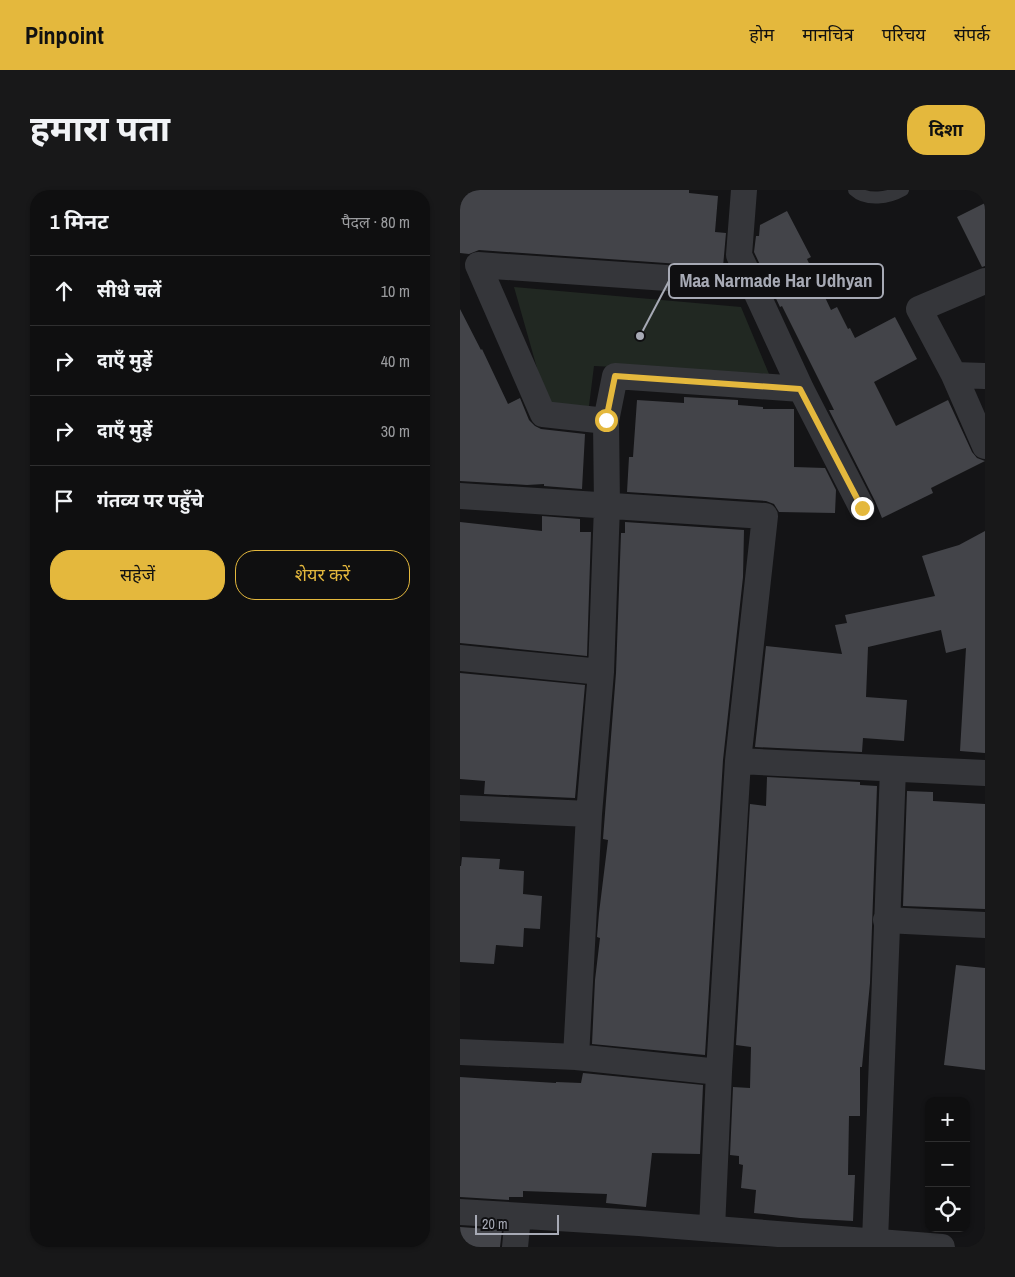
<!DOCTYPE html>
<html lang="hi">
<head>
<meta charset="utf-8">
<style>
  :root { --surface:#0f0f10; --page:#181819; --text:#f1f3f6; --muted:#9b9c9f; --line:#2f2f30; --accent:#e4b83d }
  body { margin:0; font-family:"Archivo Narrow","Noto Sans Devanagari",sans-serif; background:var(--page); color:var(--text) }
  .controls { position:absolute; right:15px; bottom:15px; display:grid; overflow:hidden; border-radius:10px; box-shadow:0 1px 4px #0004 }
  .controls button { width:45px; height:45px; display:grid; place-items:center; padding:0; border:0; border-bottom:1px solid var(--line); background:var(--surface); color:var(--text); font:25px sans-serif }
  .scale { position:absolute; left:15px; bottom:12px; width:84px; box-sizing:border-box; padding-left:5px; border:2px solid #a7aab5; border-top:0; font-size:14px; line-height:18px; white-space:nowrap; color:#a7aab5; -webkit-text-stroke:4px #0f0f11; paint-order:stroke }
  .stop { position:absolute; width:15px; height:15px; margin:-11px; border:4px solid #e4b83d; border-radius:50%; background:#fff }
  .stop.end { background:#e4b83d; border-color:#fff; box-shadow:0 1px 5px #0008 }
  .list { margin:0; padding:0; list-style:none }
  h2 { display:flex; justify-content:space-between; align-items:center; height:65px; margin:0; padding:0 20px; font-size:21px }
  h2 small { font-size:16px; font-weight:400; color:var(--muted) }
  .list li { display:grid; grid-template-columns:32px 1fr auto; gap:15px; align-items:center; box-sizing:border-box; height:70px; padding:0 20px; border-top:1px solid var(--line) }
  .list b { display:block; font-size:19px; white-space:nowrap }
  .list em { font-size:16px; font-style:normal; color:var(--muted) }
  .actions { display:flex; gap:10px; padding:15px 20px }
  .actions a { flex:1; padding:11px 0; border:1px solid var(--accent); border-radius:20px; text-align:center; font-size:18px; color:var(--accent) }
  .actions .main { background:var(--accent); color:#111 }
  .icon { flex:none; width:28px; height:28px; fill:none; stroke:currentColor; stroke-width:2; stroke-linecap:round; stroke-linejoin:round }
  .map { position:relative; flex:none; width:525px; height:1057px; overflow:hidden; border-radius:20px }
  header { display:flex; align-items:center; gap:30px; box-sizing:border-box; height:70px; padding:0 25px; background:var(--accent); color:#111 }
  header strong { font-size:24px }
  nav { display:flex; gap:28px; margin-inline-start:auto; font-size:18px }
  .intro { display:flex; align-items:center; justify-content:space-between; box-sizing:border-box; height:120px; padding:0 30px }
  h1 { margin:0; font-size:35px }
  .button { padding:12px 22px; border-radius:20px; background:var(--accent); color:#111; font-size:18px; font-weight:700 }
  main { display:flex; gap:30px; padding:0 30px }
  aside { flex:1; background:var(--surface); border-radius:20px; box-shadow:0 1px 4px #0004 }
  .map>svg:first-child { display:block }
  .green { fill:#212822 }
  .building { fill:#434449 }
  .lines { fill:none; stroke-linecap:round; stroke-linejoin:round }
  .lane { stroke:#35363a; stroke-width:12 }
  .street { stroke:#35363a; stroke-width:26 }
  .route { stroke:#e4b83d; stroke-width:6 }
  .leader { fill:none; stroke:#a7aab5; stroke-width:2 }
  .callout-dot { fill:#a7aab5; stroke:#0f0f11; stroke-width:2 }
  .callout { fill:#0f0f11; stroke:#a7aab5; stroke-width:2 }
  .callout-label { font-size:19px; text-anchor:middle; font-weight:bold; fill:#a7aab5 }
</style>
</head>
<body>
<header>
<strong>Pinpoint</strong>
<nav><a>होम</a><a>मानचित्र</a><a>परिचय</a><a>संपर्क</a></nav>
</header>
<div class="intro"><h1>हमारा पता</h1><a class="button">दिशा</a></div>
<main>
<aside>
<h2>1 मिनट<small>पैदल · 80 m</small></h2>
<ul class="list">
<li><svg class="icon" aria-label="ahead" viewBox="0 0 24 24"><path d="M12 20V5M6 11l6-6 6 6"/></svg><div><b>सीधे चलें</b></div><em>10 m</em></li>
<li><svg class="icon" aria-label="right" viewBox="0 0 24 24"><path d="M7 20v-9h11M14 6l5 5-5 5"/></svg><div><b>दाएँ मुड़ें</b></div><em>40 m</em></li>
<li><svg class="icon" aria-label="right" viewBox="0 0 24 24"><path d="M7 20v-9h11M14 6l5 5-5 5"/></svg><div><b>दाएँ मुड़ें</b></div><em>30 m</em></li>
<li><svg class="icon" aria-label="arrive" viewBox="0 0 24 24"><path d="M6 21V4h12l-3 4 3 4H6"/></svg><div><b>गंतव्य पर पहुँचे</b></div></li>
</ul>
<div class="actions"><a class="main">सहेजें</a><a>शेयर करें</a></div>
</aside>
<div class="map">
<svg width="525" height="1057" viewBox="0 0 525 1057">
  <rect width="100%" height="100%" fill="#141416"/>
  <path class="green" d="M54 97 281 117 309 184 134 176 129 216 88 217Z"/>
  <path class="building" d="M0 0H229V3L258 6 255 42 266 43 263 77 19 60 9 64 0 63Z
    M525 13V76L522 77 497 27Z
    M327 21 351 67 347 69 371 120 377 117 388 139 390 138 395 148 435 127 457 169 414 192 436 236 488 210 512 262 517 268 525 271 471 298 473 303 422 328 415 311 369 220H374L322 116 320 117 294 62 296 46H299L300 35Z
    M0 119 21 160 22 159 48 214 60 208 69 230 75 236 81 239 125 244 122 299 84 296V294L67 295 0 291Z
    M224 207 278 210V215L303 217V219H334V277L365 278 376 300 375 323 319 322 314 314 306 311 167 302 169 267H173L177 210 224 213Z
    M82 326 120 329V342H131L127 466 0 453V332L82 341Z
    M165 332 284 340 283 387 263 570 245 865 132 854 135 790 140 748 137 747 139 723 148 650 143 649 156 483 161 343H165Z
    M525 341V563L500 561 506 458 486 463 481 440 408 457 406 507 447 510 444 551 403 548 402 562 295 557 306 456 382 464 375 435 387 433 385 425 475 406 462 366 499 355Z
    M0 483 125 495 115 608 24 604 25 591 0 589Z
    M307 587 400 592V595L417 596 410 793 402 877H400V926H389L388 985H395L393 1031 340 1028 294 1023 296 1000 281 998 283 975 279 974V966L270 965 273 897 290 898 291 857 276 855 290 614 306 616Z
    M447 601 473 602V611L525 614V719L443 716Z
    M2 667 40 669 39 679 64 681 63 704 82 706 80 739 64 738 63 757 36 755 34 774 0 772V676H1Z
    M496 775 525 778V880L484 875Z
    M123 883 243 895 240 964 192 963 186 1017 146 1013 147 1004 63 1001V1007H49V1010L0 1007V887L96 893V892L121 893Z
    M0 1037 42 1040 40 1057H0Z"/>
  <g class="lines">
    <path class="lane" d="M394 0C407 12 429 8 443 0"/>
    <path class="street" d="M284 0 279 65 341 199 402 318
      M525 91 459 119 494 185 525 256
      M494 185 525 186
      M146 231 83 224 18 75 293 94
      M0 306 305 326 278 571 259 882 252 1039
      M0 468 141 482
      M278 571 525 583
      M0 618 129 624
      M426 730 525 735
      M0 862 116 867 259 882
      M116 867 129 624 141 482 147 316 146 231 155 186 341 199
      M0 1022 179 1033 482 1057
      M415 1051 433 579
      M55 1057 58 1027"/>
  </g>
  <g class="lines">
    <path class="route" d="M146 230 155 186 340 199 402 318"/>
  </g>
  <path class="leader" d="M180 146L209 91"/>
  <circle class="callout-dot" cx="180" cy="146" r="5"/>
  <rect class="callout" x="209" y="74" width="214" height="34" rx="5"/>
  <g class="callout-label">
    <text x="316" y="97">Maa Narmade Har Udhyan</text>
  </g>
</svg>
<div class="controls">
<button>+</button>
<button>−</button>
<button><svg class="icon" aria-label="locate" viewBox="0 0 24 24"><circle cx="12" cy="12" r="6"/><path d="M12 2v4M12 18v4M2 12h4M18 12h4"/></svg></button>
</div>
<div class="scale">20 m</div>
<div class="stop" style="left:146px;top:230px"></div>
<div class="stop end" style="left:402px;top:318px"></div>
</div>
</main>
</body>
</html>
